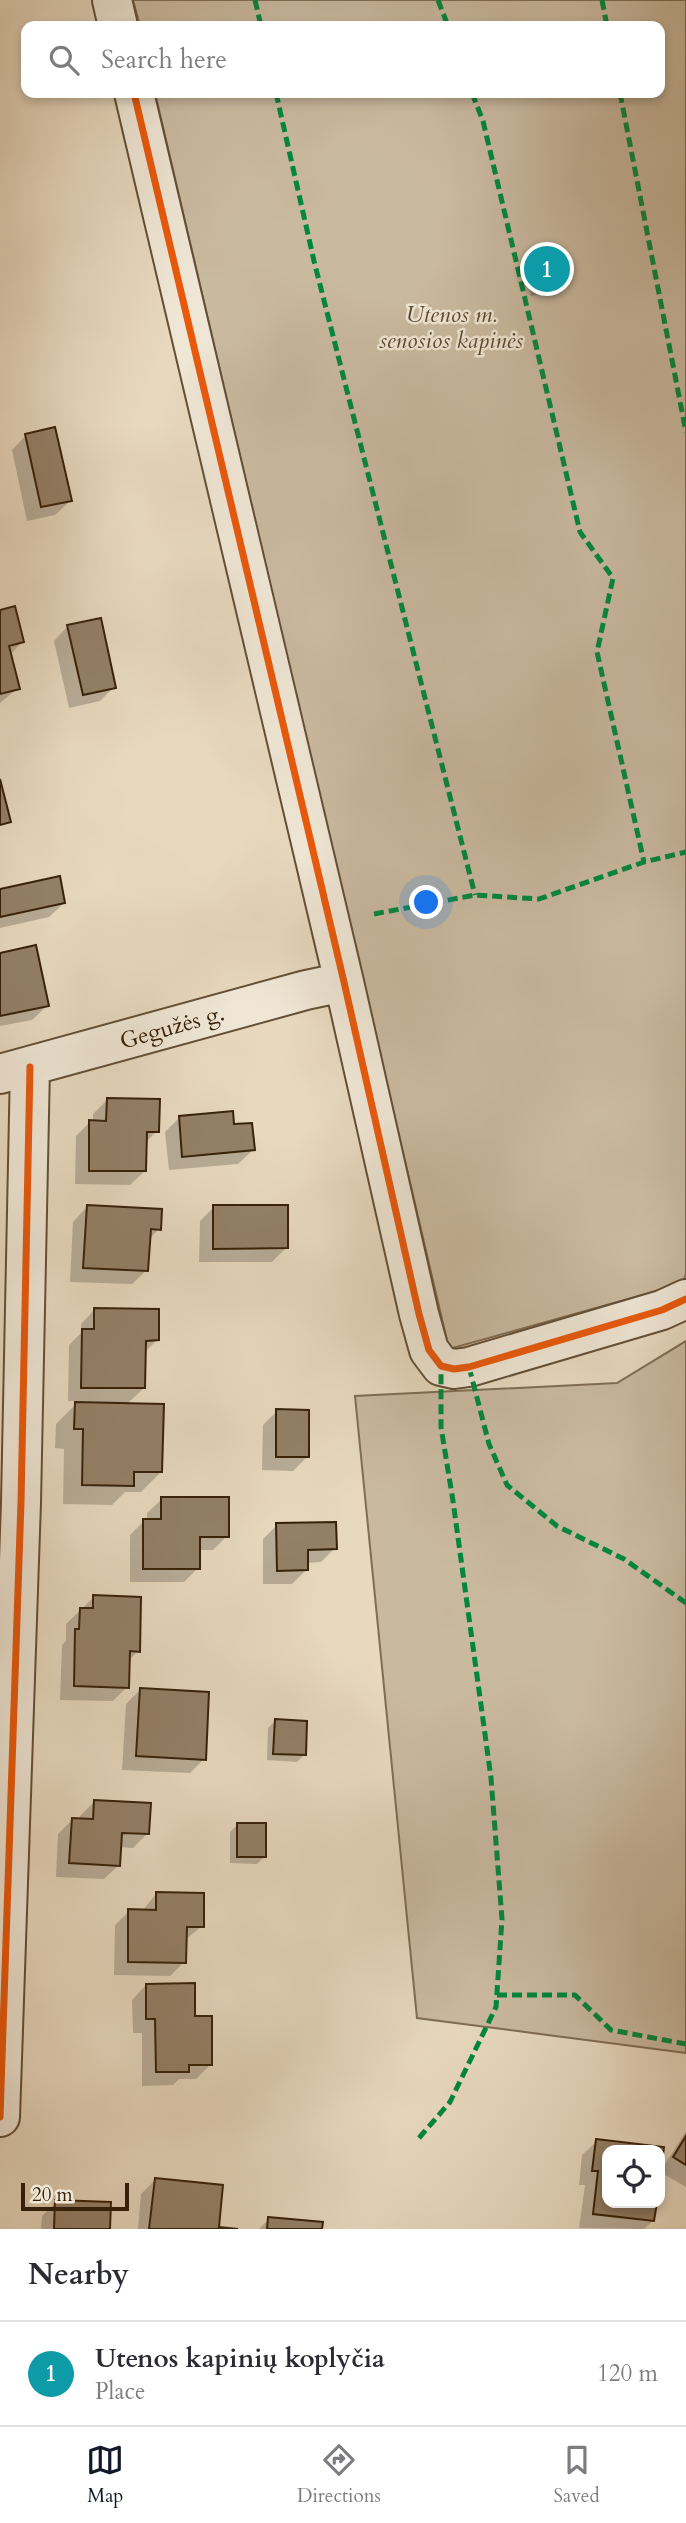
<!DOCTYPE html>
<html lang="en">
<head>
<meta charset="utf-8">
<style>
  :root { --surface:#fff; --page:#f7f7f7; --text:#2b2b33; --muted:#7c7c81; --line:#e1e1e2; --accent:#111827 }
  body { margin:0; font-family:Cardo,serif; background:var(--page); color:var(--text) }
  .controls { position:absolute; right:21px; bottom:21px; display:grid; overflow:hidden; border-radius:14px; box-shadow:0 4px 10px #0003 }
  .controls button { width:63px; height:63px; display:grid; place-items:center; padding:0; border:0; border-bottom:2px solid var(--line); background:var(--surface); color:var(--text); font:35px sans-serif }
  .scale { position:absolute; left:21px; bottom:18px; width:108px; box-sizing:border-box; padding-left:7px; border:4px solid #372108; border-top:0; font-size:19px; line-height:24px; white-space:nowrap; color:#372108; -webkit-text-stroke:5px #efe6d5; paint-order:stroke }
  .you { position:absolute; left:427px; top:903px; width:24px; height:24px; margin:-18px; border:5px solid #fff; border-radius:50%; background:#1a73e8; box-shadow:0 0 0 10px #1a73e833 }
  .badge { display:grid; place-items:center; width:46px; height:46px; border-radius:50%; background:var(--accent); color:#fff; font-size:23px; font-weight:700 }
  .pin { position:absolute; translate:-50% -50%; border:4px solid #fff; box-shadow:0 2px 7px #0006 }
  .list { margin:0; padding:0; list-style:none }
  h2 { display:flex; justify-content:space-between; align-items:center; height:91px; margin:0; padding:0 28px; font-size:30px }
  h2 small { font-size:23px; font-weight:400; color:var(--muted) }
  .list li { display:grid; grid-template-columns:46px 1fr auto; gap:21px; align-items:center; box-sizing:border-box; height:105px; padding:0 28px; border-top:2px solid var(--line) }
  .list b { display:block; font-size:26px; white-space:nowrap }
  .list p { margin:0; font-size:23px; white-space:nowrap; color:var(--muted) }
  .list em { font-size:23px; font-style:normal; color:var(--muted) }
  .icon { flex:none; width:38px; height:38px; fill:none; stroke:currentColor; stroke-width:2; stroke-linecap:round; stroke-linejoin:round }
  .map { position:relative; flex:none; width:686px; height:2229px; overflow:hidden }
  .search { position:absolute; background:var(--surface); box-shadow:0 4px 10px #0003; left:21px; right:21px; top:21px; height:77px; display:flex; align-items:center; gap:18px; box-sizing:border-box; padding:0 24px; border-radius:14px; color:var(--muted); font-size:26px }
  .sheet { height:196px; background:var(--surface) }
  nav { display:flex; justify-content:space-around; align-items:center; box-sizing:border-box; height:98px; border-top:2px solid var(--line); background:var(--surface); font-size:19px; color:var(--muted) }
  nav a { display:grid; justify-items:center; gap:4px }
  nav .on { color:var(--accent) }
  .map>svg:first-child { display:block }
  .green { fill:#c9b99f; stroke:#806d54; stroke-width:2 }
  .shadow { fill:#0003 }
  .building { fill:#938067; stroke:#372108; stroke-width:2 }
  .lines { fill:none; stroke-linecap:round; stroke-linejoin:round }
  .street-casing { stroke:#634f36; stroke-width:42 }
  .street { stroke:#efe6d5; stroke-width:38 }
  .quiet { stroke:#00873e; stroke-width:5; stroke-dasharray:10 5; stroke-linecap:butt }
  .cycleway-casing { stroke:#efe6d5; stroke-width:11 }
  .cycleway { stroke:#e8590c; stroke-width:7 }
  .labels { text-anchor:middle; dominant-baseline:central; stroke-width:5; stroke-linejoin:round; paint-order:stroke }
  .park-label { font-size:23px; font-style:italic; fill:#5c472e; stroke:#efe6d5 }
  .street-label { font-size:23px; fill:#372108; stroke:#efe6d5 }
</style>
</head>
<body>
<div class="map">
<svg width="686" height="2229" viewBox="0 0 686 2229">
  <rect width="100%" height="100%" fill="#e7d8be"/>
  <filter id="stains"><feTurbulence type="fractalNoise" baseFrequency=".00286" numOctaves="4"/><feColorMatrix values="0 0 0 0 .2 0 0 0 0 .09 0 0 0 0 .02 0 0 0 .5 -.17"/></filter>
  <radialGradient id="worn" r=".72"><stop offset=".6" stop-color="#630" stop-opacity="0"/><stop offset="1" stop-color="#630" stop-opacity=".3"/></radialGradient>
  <path class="green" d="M133 0H686V1274L682 1284 449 1349 155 93H660V26H140Z
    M686 1341V2053L417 2018 355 1396 617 1383Z"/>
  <path class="shadow" d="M531 254 563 284 556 291 531 296 524 262Z
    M26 435 70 501 55 515 27 521 12 450Z
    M0 611 22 642 10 655 18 688 0 703Z
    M68 626 114 687 100 701 69 708 54 641Z
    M0 890 64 903 49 917 0 928Z
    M0 955 47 1006 32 1020 0 1026Z
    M107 1100 157 1131 145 1143V1171L130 1185 75 1184 76 1136 90 1122H93V1114Z
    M180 1117 253 1150 238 1164 169 1170 165 1132Z
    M87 1207 159 1229 148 1240 147 1270 132 1284 70 1282 73 1222Z
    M214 1207 286 1248 272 1262H199L200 1221Z
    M95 1309 157 1340 144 1353V1388L126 1405 161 1472 141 1492H125L112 1505 63 1504 64 1449 55 1448 56 1424 79 1401H68L69 1345 81 1333V1324Z
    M277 1411 307 1457 293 1471 262 1470 263 1425Z
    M162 1499 227 1536 213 1550H198V1568L184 1582H130V1535L144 1521H147V1513Z
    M277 1525 335 1548 321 1562 306 1563V1570L292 1584H263V1539Z
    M94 1597 138 1651 128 1661 127 1687 113 1701 60 1700 62 1645 66 1641V1624Z
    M140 1690 204 1759 190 1773 122 1770 126 1704Z
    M275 1721 304 1755 297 1762 267 1760 268 1728Z
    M94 1802 147 1834 133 1848 120 1847 119 1865 104 1879 56 1877 58 1834 72 1820H80V1816Z
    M237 1825 264 1857 257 1864 230 1863V1832Z
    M156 1894 202 1926 185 1940 184 1962 170 1976 114 1975 115 1925 129 1911H142Z
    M146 1985 193 2018 211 2064 196 2079H179L173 2085 142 2086V2033H133L132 2000Z
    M686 2131V2187L660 2172Z
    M597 2141 662 2149 660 2163V2150H607V2203H655L653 2221 644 2229 579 2228 585 2185H579L582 2155Z
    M155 2180 217 2229H220H138L141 2194Z
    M56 2202 108 2229H41L42 2216Z
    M269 2219 321 2229H259Z"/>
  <path class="building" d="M557 248 565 285 537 290 530 253Z
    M55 427 72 501 41 507 25 434Z
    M15 606 24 642 9 646 20 689 0 694V610Z
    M101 618 116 688 83 695 67 625Z
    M0 779 11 822 0 825Z
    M60 876 65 903 0 917V889Z
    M36 945 49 1006 0 1016V953Z
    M107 1098 160 1099 159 1132H147L146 1171H89V1120L106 1121Z
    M233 1111 234 1124 252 1123 255 1150 182 1157 179 1116Z
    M87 1205 162 1209 161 1230 151 1229 148 1271 83 1268Z
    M213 1205H288V1248L213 1249Z
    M94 1308 159 1309V1340L146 1341 145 1388H81L82 1329H94Z
    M75 1402 164 1404 162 1472H134V1486L82 1485 83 1429H74Z
    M276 1409 309 1410V1457H276Z
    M161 1497H229V1537H200V1569H143V1519H161Z
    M336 1522 337 1549 308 1550V1570L277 1571 276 1523Z
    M93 1595 141 1597 140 1652 130 1651 129 1688 74 1686 75 1629H79L80 1608H93Z
    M140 1688 209 1692 206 1760 136 1756Z
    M275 1719 307 1721 306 1755 273 1754Z
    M94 1800 151 1803 149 1834 122 1833 120 1866 69 1863 72 1818 93 1819Z
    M237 1823H266V1857H237Z
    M156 1892 204 1893V1927H187L186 1963 128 1962V1909L156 1910Z
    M195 1983V2016H212V2065H189V2072H156L155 2019H146V1984Z
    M686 2136V2165L673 2157Z
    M596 2139 664 2147 660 2178V2150H607V2203H657L654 2221 593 2214 598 2171H592Z
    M155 2178 223 2185 219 2227 238 2229H149Z
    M55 2200 111 2202 110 2229H54Z
    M268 2217 323 2222 322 2229H267Z"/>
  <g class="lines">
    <defs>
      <path id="street" d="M112 0 118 26
        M134 93 344 982 419 1314 429 1350 441 1366 454 1369 469 1367 662 1310 686 1299
        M0 1074 306 990 344 982
        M0 2117 21 1502 30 1067"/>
    </defs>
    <use href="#street" class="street-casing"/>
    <use href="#street" class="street"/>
    <path class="quiet" d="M255 0 261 26
      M438 0 448 26
      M602 0 607 26
      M276 93 314 261 475 895
      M472 93 483 121 580 532 613 578 597 652 644 862
      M620 93 686 432
      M374 914 475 895 539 899 644 862 686 852
      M469 1367 489 1444 507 1485 557 1526 624 1559 686 1603
      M497 1995H575L611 2030 686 2044
      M419 2138 450 2102 496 2007 502 1919 491 1778 453 1501 441 1427V1366"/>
    <defs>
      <path id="cycleway" d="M134 93 344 982 419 1314 429 1350 441 1366 454 1369 469 1367 662 1310 686 1299
        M0 2117 21 1502 30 1067"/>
    </defs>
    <use href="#cycleway" class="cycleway-casing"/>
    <use href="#cycleway" class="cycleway"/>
  </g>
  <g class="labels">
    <g class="park-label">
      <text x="451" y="314">Utenos m.<tspan x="451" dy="26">senosios kapinės</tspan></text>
    </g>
    <g class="street-label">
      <text transform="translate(172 1027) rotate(-16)">Gegužės g.</text>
    </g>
  </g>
  <rect width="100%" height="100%" filter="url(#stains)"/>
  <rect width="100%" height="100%" fill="url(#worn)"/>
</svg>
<div class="controls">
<button><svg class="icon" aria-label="locate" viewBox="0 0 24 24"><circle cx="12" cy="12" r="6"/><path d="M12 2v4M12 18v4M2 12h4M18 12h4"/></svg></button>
</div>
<div class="scale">20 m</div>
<div class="you"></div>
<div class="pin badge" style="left:547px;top:269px;background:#0f9aa8">1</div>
<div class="search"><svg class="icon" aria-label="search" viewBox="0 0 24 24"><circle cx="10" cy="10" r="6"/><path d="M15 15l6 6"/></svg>Search here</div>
</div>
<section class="sheet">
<h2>Nearby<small></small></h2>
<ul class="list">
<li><span class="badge" style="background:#0f9aa8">1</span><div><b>Utenos kapinių koplyčia</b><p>Place</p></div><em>120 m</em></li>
</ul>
</section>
<nav>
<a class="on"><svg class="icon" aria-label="map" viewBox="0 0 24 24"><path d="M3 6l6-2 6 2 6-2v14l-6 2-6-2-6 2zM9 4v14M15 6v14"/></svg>Map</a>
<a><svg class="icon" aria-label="directions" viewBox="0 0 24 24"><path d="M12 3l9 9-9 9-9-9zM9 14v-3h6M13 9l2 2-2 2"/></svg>Directions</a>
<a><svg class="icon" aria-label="saved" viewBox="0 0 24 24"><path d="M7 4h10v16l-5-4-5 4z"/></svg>Saved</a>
</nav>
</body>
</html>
